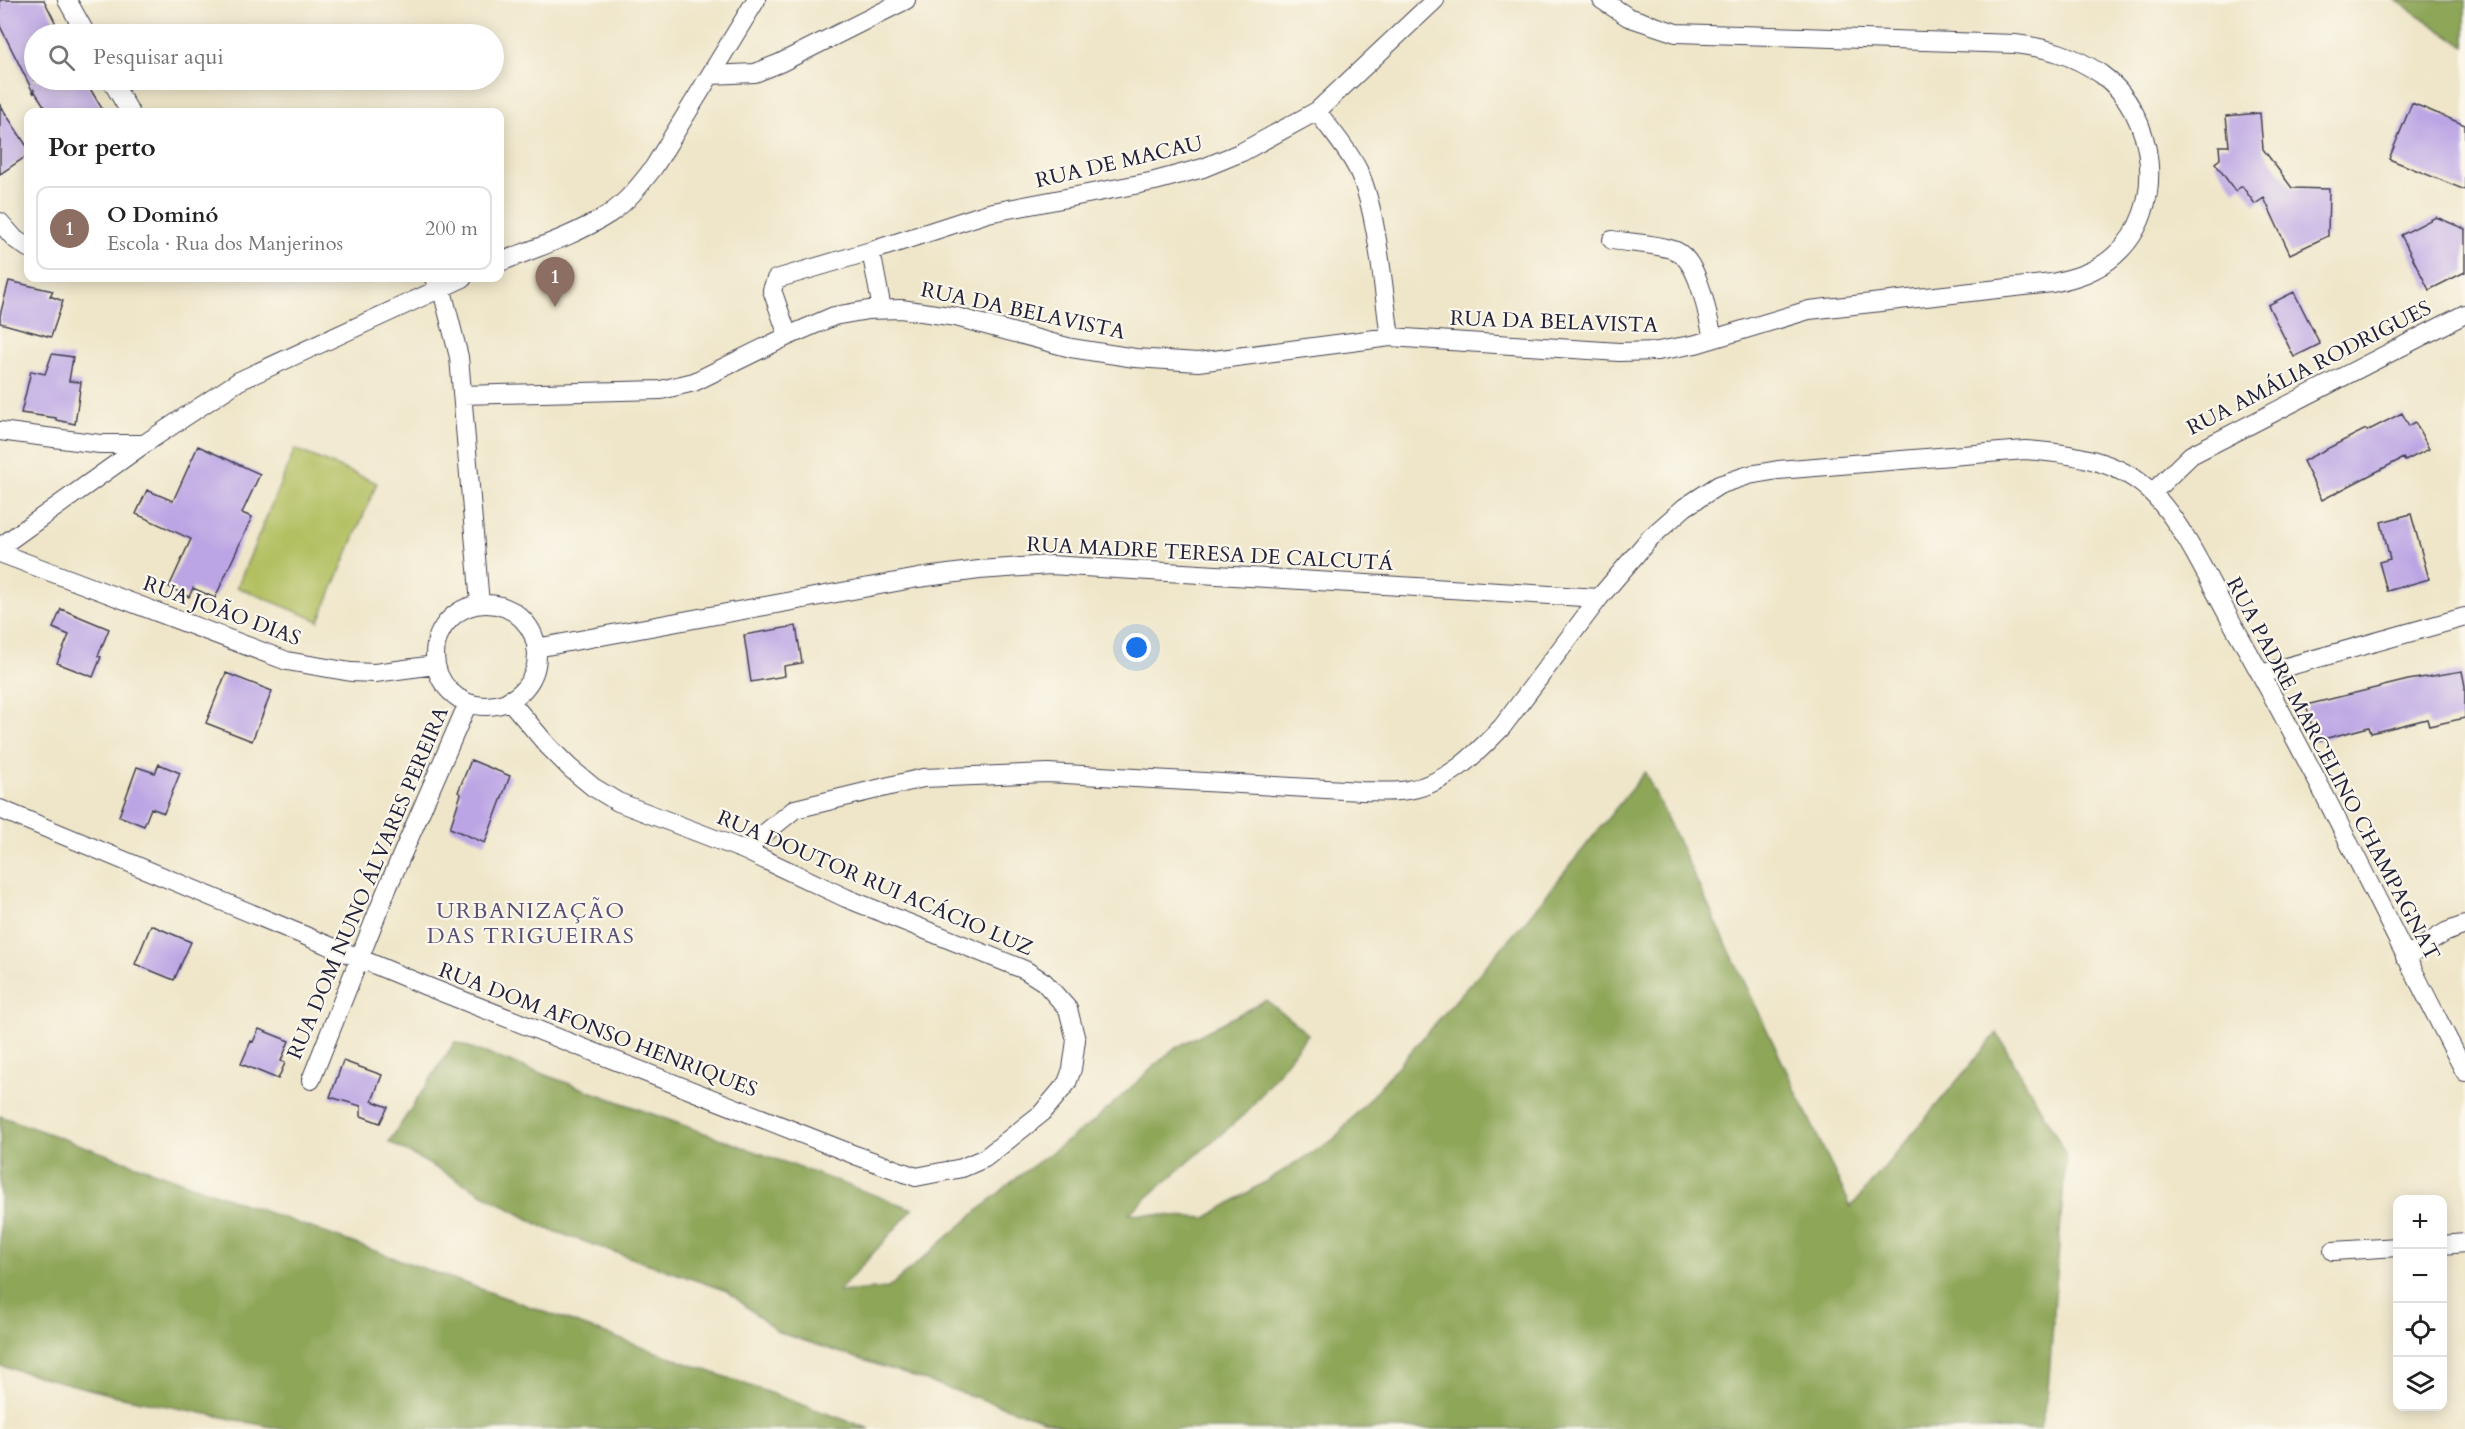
<!DOCTYPE html>
<html lang="pt">
<head>
<meta charset="utf-8">
<style>
  :root { --surface:#fff; --page:#f6f6f6; --text:#222; --muted:#767676; --line:#e0e0e0; --accent:#b5179e }
  body { margin:0; font-family:Cardo,serif; background:var(--page); color:var(--text) }
  .controls { position:absolute; right:18px; bottom:18px; display:grid; overflow:hidden; border-radius:12px; box-shadow:0 3px 15px #0003 }
  .controls button { width:54px; height:54px; display:grid; place-items:center; padding:0; border:0; border-bottom:2px solid var(--line); background:var(--surface); color:var(--text); font:30px sans-serif }
  .you { position:absolute; left:1137px; top:648px; width:21px; height:21px; margin:-15px; border:4px solid #fff; border-radius:50%; background:#1a73e8; box-shadow:0 0 0 9px #1a73e833 }
  .badge { display:grid; place-items:center; width:39px; height:39px; border-radius:50%; background:var(--accent); color:#fff; font-size:20px; font-weight:700 }
  .pin { position:absolute; translate:-50% -50px; filter:drop-shadow(0 2px 3px #0008) }
  .pin::after { content:''; position:absolute; top:32px; width:21px; height:18px; background:inherit; clip-path:polygon(0 0,100% 0,50% 100%) }
  .list { margin:0; padding:0; list-style:none }
  h2 { display:flex; justify-content:space-between; align-items:center; height:78px; margin:0; padding:0 24px; font-size:26px }
  h2 small { font-size:20px; font-weight:400; color:var(--muted) }
  .list li { display:grid; grid-template-columns:39px 1fr auto; gap:18px; align-items:center; box-sizing:border-box; height:84px; margin:0 12px 12px; padding:0 12px; border:2px solid var(--line); border-radius:12px }
  .list b { display:block; font-size:22px; white-space:nowrap }
  .list p { margin:0; font-size:20px; white-space:nowrap; color:var(--muted) }
  .list em { font-size:20px; font-style:normal; color:var(--muted) }
  .icon { flex:none; width:33px; height:33px; fill:none; stroke:currentColor; stroke-width:2; stroke-linecap:round; stroke-linejoin:round }
  .map { position:relative; flex:none; width:2465px; height:1429px; overflow:hidden }
  .search { position:absolute; background:var(--surface); box-shadow:0 3px 15px #0003; left:24px; top:24px; width:480px; height:66px; display:flex; align-items:center; gap:15px; box-sizing:border-box; padding:0 21px; border-radius:33px; color:var(--muted); font-size:22px }
  .panel { position:absolute; background:var(--surface); box-shadow:0 3px 15px #0003; left:24px; top:108px; width:480px; height:174px; border-radius:12px }
  .map>svg:first-child { display:block }
  .green { fill:#b3c062; stroke:#6a714e; stroke-width:1.5 }
  .forest { fill:#8ea658; stroke:#58644a; stroke-width:1.5 }
  .building { fill:#bba5e4 }
  .lines { fill:none; stroke-linecap:round; stroke-linejoin:round }
  .minor-casing { stroke:#413f50; stroke-width:20 }
  .minor { stroke:#fff; stroke-width:18 }
  .labels { text-anchor:middle; dominant-baseline:central; stroke-width:4.5; stroke-linejoin:round; paint-order:stroke }
  .street-label { font-size:21px; fill:#22223b; stroke:#fbf7ec }
  .neighbourhood-label { font-size:22px; letter-spacing:1.5px; fill:#585076; stroke:#fbf7ec }
</style>
</head>
<body>
<div class="map">
<svg width="2465" height="1429" viewBox="0 0 2465 1429">
  <rect width="100%" height="100%" fill="#fbf7ec"/>
  <filter id="ink" filterUnits="userSpaceOnUse"><feTurbulence type="fractalNoise" baseFrequency=".0167" numOctaves="2"/><feDisplacementMap in="SourceGraphic" scale="12" xChannelSelector="R" yChannelSelector="G"/><feConvolveMatrix kernelMatrix="1 2 1 2 8 2 1 2 1" color-interpolation-filters="sRGB"/></filter>
  <filter id="wash" filterUnits="userSpaceOnUse"><feTurbulence type="fractalNoise" baseFrequency=".008" numOctaves="4" result="noise"/><feDisplacementMap in="SourceGraphic" scale="24" xChannelSelector="R" yChannelSelector="G"/><feGaussianBlur stdDeviation="1.35" result="paint"/><feColorMatrix in="noise" values="0 0 0 0 0 0 0 0 0 0 0 0 0 0 0 0 0 1.4 0 .05"/><feComposite in="paint" operator="in"/></filter>
  <g filter="url(#wash)">
    <rect width="100%" height="100%" fill="#efe6c9"/>
    <path class="green" d="M295 449 377 483 319 621 237 587Z"/>
    <path class="forest" d="M2396 0H2465V47Z
      M1645 772 1851 1207 1997 1033 2066 1153 2048 1390 2040 1429H1071L778 1332 727 1291 545 1228 389 1142 455 1042 913 1209 838 1292 888 1288 1015 1179 1094 1121 1173 1049 1266 1000 1308 1034 1248 1111 1129 1213 1206 1218 1333 1140 1527 919Z
      M0 1116 870 1429H282L112 1395 0 1366Z"/>
    <g id="blocks">
      <path class="building" d="M0 0H44L61 34H34V80H85L104 112H48L34 90V94L0 26Z
        M2412 103 2465 125V190L2389 159Z
        M0 105 28 148V155L0 174Z
        M2260 113 2263 149 2292 188 2329 189 2328 236 2290 254 2264 198 2255 204 2242 186 2235 191 2215 163 2220 159 2219 146H2229L2226 116Z
        M2436 217 2465 229V272L2429 290 2401 235Z
        M9 281 53 291 50 296 63 301 51 337 0 323V315Z
        M2294 292 2320 344 2294 357 2268 305Z
        M52 354 73 357 69 381 81 382 75 424 56 420V418L21 413 31 371 45 374Z
        M2402 413 2409 426 2415 422 2429 449 2405 461 2403 458 2322 500 2303 461 2366 429 2367 431Z
        M198 446 260 474 242 513 252 517 215 598 193 588 189 597 169 587 191 539 136 514 147 490 173 501Z
        M2411 514 2429 579 2387 591 2379 562 2390 559 2381 522Z
        M61 609 109 629 98 656 101 657 93 677 57 663 69 635 53 628Z
        M796 626 802 663 784 666 785 676 751 682 744 635Z
        M2462 671 2465 686V718L2429 726 2427 719 2371 733 2369 727 2316 741 2306 705 2408 680Z
        M226 673 272 691 252 741 206 723Z
        M471 760 510 776 485 843 450 828 461 794 458 792Z
        M159 764 180 773 164 813 151 808 144 826 119 816 137 767 155 773Z
        M151 925 191 942 174 980 135 964Z
        M259 1029 289 1041 281 1061 285 1063 278 1079 241 1064 251 1041 253 1042Z
        M343 1061 382 1075 372 1101 388 1107 380 1123 361 1116V1106L330 1097Z"/>
    </g>
  </g>
  <g filter="url(#ink)">
    <use href="#blocks" fill-opacity="0" stroke="#413f50" stroke-width="1.5"/>
    <g class="lines">
      <defs>
        <path id="minor" d="M67 0 86 34
          M711 75 755 73 780 63 906 0
          M111 80 130 112
          M1317 111C1331 131 1349 150 1359 172 1378 214 1383 290 1390 337
          M0 222 15 239 28 248
          M1612 240C1630 243 1660 244 1676 251 1700 262 1707 315 1713 338
          M500 262C536 248 576 235 609 214 627 202 641 184 654 167L756 0
          M434 279 441 286 459 357 480 604
          M882 309 871 251 988 213 1155 181 1203 168 1242 152 1317 111 1435 0
          M788 336 772 290 776 279 871 251
          M462 395 661 390 694 382 788 336 834 316 868 310 901 309 956 317 1071 348 1135 358 1198 362 1390 337 1619 352 1658 351 1696 344 1809 310 2052 283C2075 278 2096 272 2114 256 2168 210 2157 114 2101 74 2073 55 2048 48 2015 44L1676 33 1628 17 1602 0
          M0 431 100 444H144
          M2152 493 2191 455 2465 314
          M0 547 144 444 239 381 463 278
          M0 553 287 661 351 672 375 673 435 665
          M435 655a51 51 0 1 1 102 0a51 51 0 1 1-102 0Z
          M536 648 918 578 979 570 1050 565 1599 598
          M2261 674 2465 617
          M0 809 426 986 855 1155 916 1177 962 1168 985 1158 1042 1113 1067 1083 1072 1069 1076 1040 1068 1009 1044 982 1025 970 846 898 744 850 618 802 593 787 570 768 548 746 509 700
          M744 850 795 809 923 778 1048 773 1361 791C1376 791 1393 793 1408 790 1447 784 1476 754 1502 727L1599 598 1650 538 1685 507 1719 485 1749 475 1778 470 2025 450C2068 453 2120 460 2152 493 2184 524 2212 588 2235 628 2317 773 2388 924 2465 1072
          M2405 957 2446 932 2465 925
          M311 1080 387 889 468 703
          M2442 1245 2465 1243
          M2333 1251 2398 1247"/>
      </defs>
      <use href="#minor" class="minor-casing"/>
      <use href="#minor" class="minor"/>
    </g>
  </g>
  <g class="labels">
    <g class="street-label">
      <text transform="translate(1119 162) rotate(-13)">RUA DE MACAU</text>
      <text transform="translate(1023 311) rotate(12)">RUA DA BELAVISTA</text>
      <text transform="translate(1554 322) rotate(2)">RUA DA BELAVISTA</text>
      <text transform="translate(2309 368) rotate(-27)">RUA AMÁLIA RODRIGUES</text>
      <text transform="translate(1210 554) rotate(3)">RUA MADRE TERESA DE CALCUTÁ</text>
      <text transform="translate(222 611) rotate(20)">RUA JOÃO DIAS</text>
      <text transform="translate(2333 769) rotate(62)">RUA PADRE MARCELINO CHAMPAGNAT</text>
      <text transform="translate(368 883) rotate(-67)">RUA DOM NUNO ÁLVARES PEREIRA</text>
      <text transform="translate(875 883) rotate(23)">RUA DOUTOR RUI ACÁCIO LUZ</text>
      <text transform="translate(598 1030) rotate(21)">RUA DOM AFONSO HENRIQUES</text>
    </g>
    <g class="neighbourhood-label">
      <text x="531" y="911">URBANIZAÇÃO<tspan x="531" dy="25">DAS TRIGUEIRAS</tspan></text>
    </g>
  </g>
</svg>
<div class="controls">
<button>+</button>
<button>−</button>
<button><svg class="icon" aria-label="locate" viewBox="0 0 24 24"><circle cx="12" cy="12" r="6"/><path d="M12 2v4M12 18v4M2 12h4M18 12h4"/></svg></button>
<button><svg class="icon" aria-label="layers" viewBox="0 0 24 24"><path d="M12 4l9 5-9 5-9-5zM3 14l9 5 9-5"/></svg></button>
</div>
<div class="you"></div>
<div class="pin badge" style="left:555px;top:307px;background:#8d6e63">1</div>
<div class="search"><svg class="icon" aria-label="search" viewBox="0 0 24 24"><circle cx="10" cy="10" r="6"/><path d="M15 15l6 6"/></svg>Pesquisar aqui</div>
<section class="panel">
<h2>Por perto<small></small></h2>
<ul class="list">
<li><span class="badge" style="background:#8d6e63">1</span><div><b>O Dominó</b><p>Escola · Rua dos Manjerinos</p></div><em>200 m</em></li>
</ul>
</section>
</div>
</body>
</html>
